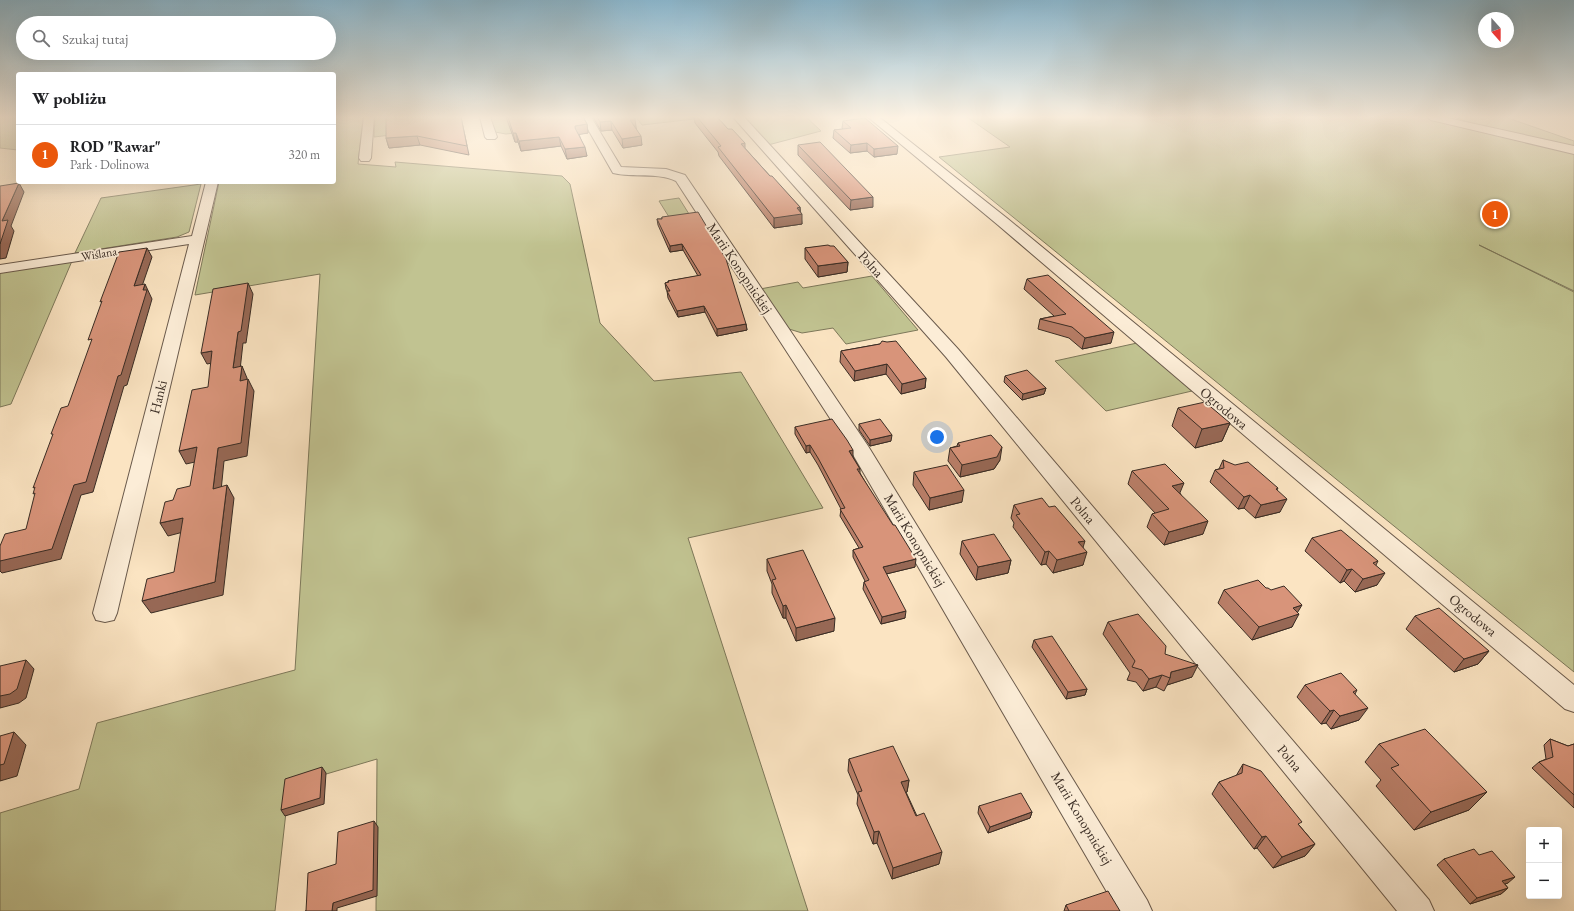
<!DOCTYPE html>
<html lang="pl">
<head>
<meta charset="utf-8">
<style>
  :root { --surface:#fff; --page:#f6f6f6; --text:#202124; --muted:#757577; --line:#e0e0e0; --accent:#ea580c }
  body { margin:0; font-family:"EB Garamond",serif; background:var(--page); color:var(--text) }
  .controls { position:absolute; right:12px; bottom:12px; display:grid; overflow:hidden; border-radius:4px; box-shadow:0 4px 16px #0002 }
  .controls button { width:36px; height:36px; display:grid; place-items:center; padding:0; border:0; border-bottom:1px solid var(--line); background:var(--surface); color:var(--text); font:20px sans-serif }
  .compass { position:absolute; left:1478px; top:12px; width:36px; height:36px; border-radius:50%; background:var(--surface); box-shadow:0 4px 16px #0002; rotate:159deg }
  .you { position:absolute; left:937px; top:437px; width:14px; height:14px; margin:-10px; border:3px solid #fff; border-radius:50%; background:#1a73e8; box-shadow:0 0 0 6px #1a73e833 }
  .badge { display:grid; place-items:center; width:26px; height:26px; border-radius:50%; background:var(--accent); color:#fff; font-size:13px; font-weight:700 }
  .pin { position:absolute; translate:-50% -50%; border:2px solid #fff; box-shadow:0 1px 4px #0006 }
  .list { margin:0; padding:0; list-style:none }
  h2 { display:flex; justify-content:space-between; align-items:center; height:52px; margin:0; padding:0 16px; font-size:17px }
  h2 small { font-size:13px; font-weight:400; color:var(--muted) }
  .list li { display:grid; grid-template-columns:26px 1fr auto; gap:12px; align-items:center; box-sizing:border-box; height:60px; padding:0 16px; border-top:1px solid var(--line) }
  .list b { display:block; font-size:15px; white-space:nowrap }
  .list p { margin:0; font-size:13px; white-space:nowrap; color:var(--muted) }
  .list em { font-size:13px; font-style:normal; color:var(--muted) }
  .icon { flex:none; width:22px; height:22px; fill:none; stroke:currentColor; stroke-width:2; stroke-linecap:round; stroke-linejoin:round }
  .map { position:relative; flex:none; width:1574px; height:911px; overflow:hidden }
  .search { position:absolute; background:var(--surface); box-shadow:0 4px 16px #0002; left:16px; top:16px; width:320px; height:44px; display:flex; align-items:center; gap:10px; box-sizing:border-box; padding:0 14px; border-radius:22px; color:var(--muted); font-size:15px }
  .panel { position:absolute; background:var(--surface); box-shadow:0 4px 16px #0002; left:16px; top:72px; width:320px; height:112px; border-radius:4px }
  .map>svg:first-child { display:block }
  .green { fill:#c1c391; stroke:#7d785a }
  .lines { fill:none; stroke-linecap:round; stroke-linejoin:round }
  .street-casing { stroke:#6a5a4c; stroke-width:2 }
  .street { fill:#fcedd7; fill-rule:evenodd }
  .wall { fill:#ba7f69; stroke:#392c24 }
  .shaded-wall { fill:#976855; stroke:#392c24 }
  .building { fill:#d8947a; stroke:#392c24 }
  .labels { text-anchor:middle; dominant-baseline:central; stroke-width:3.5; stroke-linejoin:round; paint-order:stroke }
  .far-street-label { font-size:12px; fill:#392c24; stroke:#fcedd7 }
  .street-label { font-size:14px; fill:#392c24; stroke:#fcedd7 }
</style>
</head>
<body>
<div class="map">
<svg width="1574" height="911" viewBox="0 0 1574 911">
  <rect width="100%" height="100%" fill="#fbe4c2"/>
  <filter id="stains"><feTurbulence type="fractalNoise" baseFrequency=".005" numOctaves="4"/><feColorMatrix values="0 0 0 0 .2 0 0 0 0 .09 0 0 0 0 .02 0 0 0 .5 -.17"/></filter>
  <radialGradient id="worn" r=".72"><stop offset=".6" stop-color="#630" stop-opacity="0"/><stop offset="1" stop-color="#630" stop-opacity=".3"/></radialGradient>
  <path class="green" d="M0 117H18V150L0 148Z
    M334 117H363L358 164 396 167 395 162 562 176 570 184 600 323 654 381 741 372 823 508 688 538 808 911H376L377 759 289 785 275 911H0V813L79 789 97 723 295 670 320 274 195 295 219 182H334Z
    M375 117H432L433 130 374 137Z
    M490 117H535L541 130 506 134 495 132Z
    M636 117H711L642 125Z
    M759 117H806L821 131 768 145 744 118Z
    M967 117H1426L1574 151V291L1479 245 1574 292V672L939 157 1010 147Z
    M1454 117H1505L1574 141V147L1482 127Z
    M201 184 189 232 177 237 75 253 101 198Z
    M679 198 689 214 669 217 659 201Z
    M72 261 11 404 0 407V272Z
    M872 276 918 330 846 344 833 328 802 333 789 329 760 289 798 282 803 288Z
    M1137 343 1192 391 1106 411 1055 361Z"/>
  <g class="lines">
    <defs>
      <path id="street" d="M364 117H374L371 158 369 161H361L359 158Z
        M480 117H490L497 137 495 139H487L485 137Z
        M581 117H591L621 167 666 169 685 175 868 446 1147 900 1152 911H1118L848 446 676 181C657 172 634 178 613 173Z
        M733 117H744L958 349 1429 900 1434 911H1397L946 357Z
        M868 117H879L1008 219 1574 685V712L1565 709 998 225Z
        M1426 117H1443L1574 146V154L1431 120Z
        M206 182H218L117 613 114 620 105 622 96 620 93 613 189 244 0 273V265L192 236Z"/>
    </defs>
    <use href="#street" class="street-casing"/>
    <use href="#street" class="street"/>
  </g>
  <path class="wall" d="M461 117 469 155 420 145 389 148 386 138Z
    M506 117H583L587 124 588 133 579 134 587 156 567 159 561 146 521 151 518 142H515Z
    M593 117H634L636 128 642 145 623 148 612 130 601 131Z
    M694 117H717L770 176 800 207 802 224 774 228 719 156 718 152 695 123Z
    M843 121 897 154 874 157 867 151 850 153 833 138 834 130 843 129 842 128Z
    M798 145 873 207 850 210 798 155Z
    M662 217 746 324 747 330 717 336 705 312 678 317 668 298 667 291 666 289 665 283 668 282V281L698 276 683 250 670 252 658 225 657 219H662Z
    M830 246 848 262 847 272 818 277 805 259V248Z
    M1027 279 1111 343 1082 349 1069 338 1038 329 1040 319 1054 316 1024 289Z
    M880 344 926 378 925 388 901 394 886 374 854 381 840 362 841 351Z
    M1005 376 1046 388 1044 394 1022 400 1004 382Z
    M1178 408 1230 423 1222 441 1195 448 1172 426Z
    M859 424 891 441 870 446 859 430Z
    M795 427 853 457 860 469V473L915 567 886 574 905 618 881 624 863 589 864 582 865 581 853 557V550L859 548 840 516 841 509 818 465 810 452 806 453 795 434Z
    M958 443 1000 460 994 469 960 477 948 461 950 448 957 446Z
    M1223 460 1278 488 1277 490 1280 512 1255 518 1244 508 1238 509 1210 482 1215 470 1219 469Z
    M1132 471 1180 493 1203 534 1164 545 1147 527 1152 514 1155 513 1128 484Z
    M914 472 962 502 929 510 913 485Z
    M1014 505 1083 547V565L1053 573 1046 564 1041 565 1013 527 1014 523 1011 518Z
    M1312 538 1378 561 1376 565 1377 585 1355 592 1344 581 1340 583 1305 551Z
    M962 541 1011 560 1008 573 976 580 960 554Z
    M767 559 834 631 796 641 786 618H783L772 593V584L767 571Z
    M1266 588 1298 613 1292 627 1252 640 1218 603 1224 590Z
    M1415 616 1489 651 1478 664 1454 672 1406 629Z
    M1108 622 1165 654 1192 677 1167 685 1164 691 1156 687 1143 691 1136 682 1127 680 1130 673 1103 634Z
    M1034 640 1087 689 1085 695 1066 699 1032 647Z
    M1305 685 1357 690 1355 694 1359 720 1331 729 1326 723 1321 724 1297 697Z
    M1550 739 1568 746 1574 744V808L1532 768 1539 762 1546 759 1544 745Z
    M1379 744 1469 810 1414 830 1376 786 1381 780 1365 762Z
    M849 759 909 780 907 792H906L939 864 892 879 877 843 873 844 857 804 858 795 848 771Z
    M1243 764 1299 825 1315 844 1305 856 1273 868 1257 848 1254 849 1212 794 1219 782 1236 776Z
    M979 806 1032 812 1030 818 988 833 978 813Z
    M1479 855 1508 883 1505 884 1508 888 1501 894 1470 904 1437 865 1444 859Z
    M1066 905 1120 911H1064Z"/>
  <path class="shaded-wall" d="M635 118 636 127V129L630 120Z
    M611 121 612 130 601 131 600 122Z
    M587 124 588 133 576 135 575 126Z
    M513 133H516L518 142H515Z
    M417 136 420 145 389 148 386 138Z
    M641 136 642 145 623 148 622 139Z
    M559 137 561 146 521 151 519 141Z
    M745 143V153L741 144Z
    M867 143V151L850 153 851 145Z
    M898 146 897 154 874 157V149Z
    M585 147 587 156 567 159 565 149Z
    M19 183 24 192 11 226 14 231 6 258 0 259V244L2 221Z
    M873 197V207L850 210 851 200Z
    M800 207V214H802V224L774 228V218L797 208Z
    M682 244 683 250 670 252V246Z
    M147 248 152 257 139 295 134 286Z
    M848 262 847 272 818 277V266Z
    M248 283 253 294 246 343H243L239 379 233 368 238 332Z
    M145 284 152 299 127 385 124 386 93 492 81 495 61 559 2 573 0 571V561L74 485 118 376Z
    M704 306 705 312 678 317 677 311Z
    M746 324 747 330 717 336V329Z
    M1114 332 1111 343 1082 349 1085 338Z
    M212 351 218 362 207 364 201 353Z
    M887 364 886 374 854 381 855 371Z
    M242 366 247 378 246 393 240 381Z
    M926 378 925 388 901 394 902 384Z
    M248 379 254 391 247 456 224 461 220 501 213 489 218 448Z
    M1046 388 1044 394 1022 400 1023 394Z
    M1230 423 1222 441 1195 448 1202 429Z
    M892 435 891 441 870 446V440Z
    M810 445V452L806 453V446Z
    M197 447 204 460 186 464 179 451Z
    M1002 447 1000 460 994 469 960 477 962 465Z
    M853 450V457L849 451Z
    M1184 483 1179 495 1172 486Z
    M227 485 234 498 223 595 151 613 142 601 215 582Z
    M964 490 962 502 929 510 930 498Z
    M1250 495 1244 508 1238 509 1244 497Z
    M1287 499 1280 512 1255 518 1261 505Z
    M183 518 191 530 168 536 160 523Z
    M1208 521 1203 534 1164 545 1169 532Z
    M1085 541 1081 554 1078 542Z
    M1049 551 1046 564 1041 565 1045 552Z
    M1087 552 1083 565 1053 573 1057 560Z
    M916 559 915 567 882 575 883 567Z
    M1011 560 1008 573 976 580 978 567Z
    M1352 569 1344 581 1340 583 1347 570Z
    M1385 573 1377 585 1355 592 1363 579Z
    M786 605V618H783V606Z
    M1302 605 1296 615 1299 614 1292 627 1252 640 1259 627 1293 608Z
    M906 611 905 618 881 624 882 617Z
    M835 618 834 631 796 641V628Z
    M1489 651 1478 664 1454 672 1464 659Z
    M26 660 34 669 26 698 19 703 0 708V696Z
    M1198 665 1192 677 1167 685 1170 678 1171 672Z
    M1162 675 1156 687 1143 691 1149 679Z
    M1087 689 1085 695 1066 699 1068 692Z
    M1368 708 1359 720 1331 729 1340 716Z
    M1334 710 1326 723 1321 724 1330 711Z
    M14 732 26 745 17 776 0 781V765Z
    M322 767 326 773 324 804 285 816 281 810Z
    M909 780 907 792 899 794 901 782Z
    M1487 792 1469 810 1414 830 1431 812Z
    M1032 812 1030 818 988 833 990 827Z
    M374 821 378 827 377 896 337 908V911H332L333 903Z
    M879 831 877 843 873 844 874 832Z
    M1266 836 1257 848 1254 849 1262 837Z
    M1315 844 1305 856 1273 868 1282 857Z
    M942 852 939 864 892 879 893 868Z
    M1515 877 1508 883 1495 887 1502 881Z
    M1508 888 1501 894 1470 904 1477 898Z"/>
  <path class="building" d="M386 117H461L467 146 417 136 386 138Z
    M508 117H583L587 124 575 126V128L585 147 565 149 559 137 519 141 516 133H513Z
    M597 117H634L635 118V120H630L641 136 622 139 611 121 600 122Z
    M697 117H717L728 129H732L745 143 741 144 770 176H772L800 207 797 208 802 214 774 218 718 147 721 146Z
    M865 118 898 146 874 149 867 143 851 145 834 130 851 128 843 121Z
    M820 142 873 197 851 200 798 145Z
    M19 183 2 221 8 220 0 244V186Z
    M698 212 726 259 746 324 717 329 704 306 677 311 667 291H670L665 283 669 282 668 281 701 275 682 244 670 246 657 219H662V217Z
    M828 245 830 246H834L848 262 818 266 805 248Z
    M147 248 134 286 145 284 143 290H147L121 375 118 376 86 482 74 485 52 549 0 561V546L5 534 26 529 35 493 33 494 35 487 33 488 53 434H51L61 408 68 406 92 339 88 340 102 301 100 302 119 252Z
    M1048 275 1114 332 1085 338 1072 327 1040 319 1066 314 1027 279Z
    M248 283 241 331 238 332 233 368 242 366 240 381 248 379 241 443 218 448 213 489 227 485 215 582 142 601 147 579 174 572 183 518 160 523 165 502 173 500 177 489 190 486 197 447 179 451 192 390 208 387 212 351 201 353 213 289Z
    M882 341 887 342 896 341 926 378 902 384 887 364 855 371 841 351 880 344Z
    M1027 370 1046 388 1023 394 1005 376Z
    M1205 402 1230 423 1202 429 1178 408Z
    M832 419 847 440 853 450 849 451 860 469H857L893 525H895L916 559 883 567 906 611 882 617 864 582 869 580 853 550 863 547 840 509 845 508 818 458 810 445 806 446 795 427Z
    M880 419 892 435 870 440 859 424Z
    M991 435 1002 447 997 457 962 465 950 448 960 446 958 443Z
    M1223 460 1235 465 1248 462 1278 488 1276 489 1287 499 1261 505 1250 495 1244 497 1215 470 1224 468Z
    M1165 464 1184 483 1172 486 1208 521 1169 532 1152 514 1169 509 1132 471Z
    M947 465 964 490 930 498 914 472Z
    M1042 498 1049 507 1055 506 1085 541 1078 542 1087 552 1057 560 1049 551 1045 552 1016 515 1020 514 1014 505Z
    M1341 530 1378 561 1373 563 1385 573 1363 579 1352 569 1347 570 1312 538Z
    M994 534 1011 560 978 567 962 541Z
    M803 550 835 618 796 628 786 605 783 606 772 580 776 579 767 559Z
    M1258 580 1266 588H1268L1271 590 1284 586 1302 605 1293 608 1299 614 1259 627 1224 590Z
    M1439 608 1489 651 1464 659 1415 616Z
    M1138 614 1166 646 1165 654 1198 665 1171 672 1170 678 1162 675 1149 679 1142 670 1132 667 1135 661 1108 622Z
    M1052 636 1087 689 1068 692 1034 640Z
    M26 660 17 689 10 694 0 696V666Z
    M1341 673 1357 690 1353 692 1368 708 1340 716 1334 710 1330 711 1305 685Z
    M1425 729 1487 792 1431 812 1391 768 1399 765 1379 744Z
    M14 732 4 764 0 765V736Z
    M1550 739 1568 746 1574 744V795L1539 762 1553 757Z
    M893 746 909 780 901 782 916 816 924 813 942 852 893 868 879 831 874 832 858 792 862 791 849 759Z
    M1243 764 1261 771 1302 822 1298 824 1315 844 1282 857 1266 836 1262 837 1219 782 1242 773Z
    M322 767 320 798 281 810 285 779Z
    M1021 793 1032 812 990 827 979 806Z
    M374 821 373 890 333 903 332 911H305H306L308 873 336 864 338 832Z
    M1474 849 1479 855 1492 851 1515 877 1502 881 1508 888 1477 898 1444 859Z
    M1108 891 1120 911H1069L1066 905Z"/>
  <linearGradient id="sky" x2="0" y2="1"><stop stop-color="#8bb8d0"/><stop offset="0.48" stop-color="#fdf3e4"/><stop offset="1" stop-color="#fdf3e4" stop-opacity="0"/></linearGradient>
  <rect width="1574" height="244" fill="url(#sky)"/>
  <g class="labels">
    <g class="far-street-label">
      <text transform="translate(99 254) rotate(-9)">Wiślana</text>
    </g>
    <g class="street-label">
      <text transform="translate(871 264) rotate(48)">Polna</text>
      <text transform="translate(740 268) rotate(56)">Marii Konopnickiej</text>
      <text transform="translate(158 397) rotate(-76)">Hanki</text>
      <text transform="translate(1224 408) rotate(40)">Ogrodowa</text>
      <text transform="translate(1083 510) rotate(50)">Polna</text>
      <text transform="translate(915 540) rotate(59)">Marii Konopnickiej</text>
      <text transform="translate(1473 615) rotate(40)">Ogrodowa</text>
      <text transform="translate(1290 758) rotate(50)">Polna</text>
      <text transform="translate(1082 818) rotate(59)">Marii Konopnickiej</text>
    </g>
  </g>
  <rect width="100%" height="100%" filter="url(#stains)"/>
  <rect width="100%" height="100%" fill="url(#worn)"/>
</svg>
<div class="controls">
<button>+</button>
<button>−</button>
</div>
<svg class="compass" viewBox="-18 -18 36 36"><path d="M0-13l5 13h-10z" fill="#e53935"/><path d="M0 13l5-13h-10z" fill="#757577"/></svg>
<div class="you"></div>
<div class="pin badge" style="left:1495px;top:214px">1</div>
<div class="search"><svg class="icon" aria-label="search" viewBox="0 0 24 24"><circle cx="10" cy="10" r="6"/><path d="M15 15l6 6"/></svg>Szukaj tutaj</div>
<section class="panel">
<h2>W pobliżu<small></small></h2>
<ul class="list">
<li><span class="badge">1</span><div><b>ROD &quot;Rawar&quot;</b><p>Park · Dolinowa</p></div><em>320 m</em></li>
</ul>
</section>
</div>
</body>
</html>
